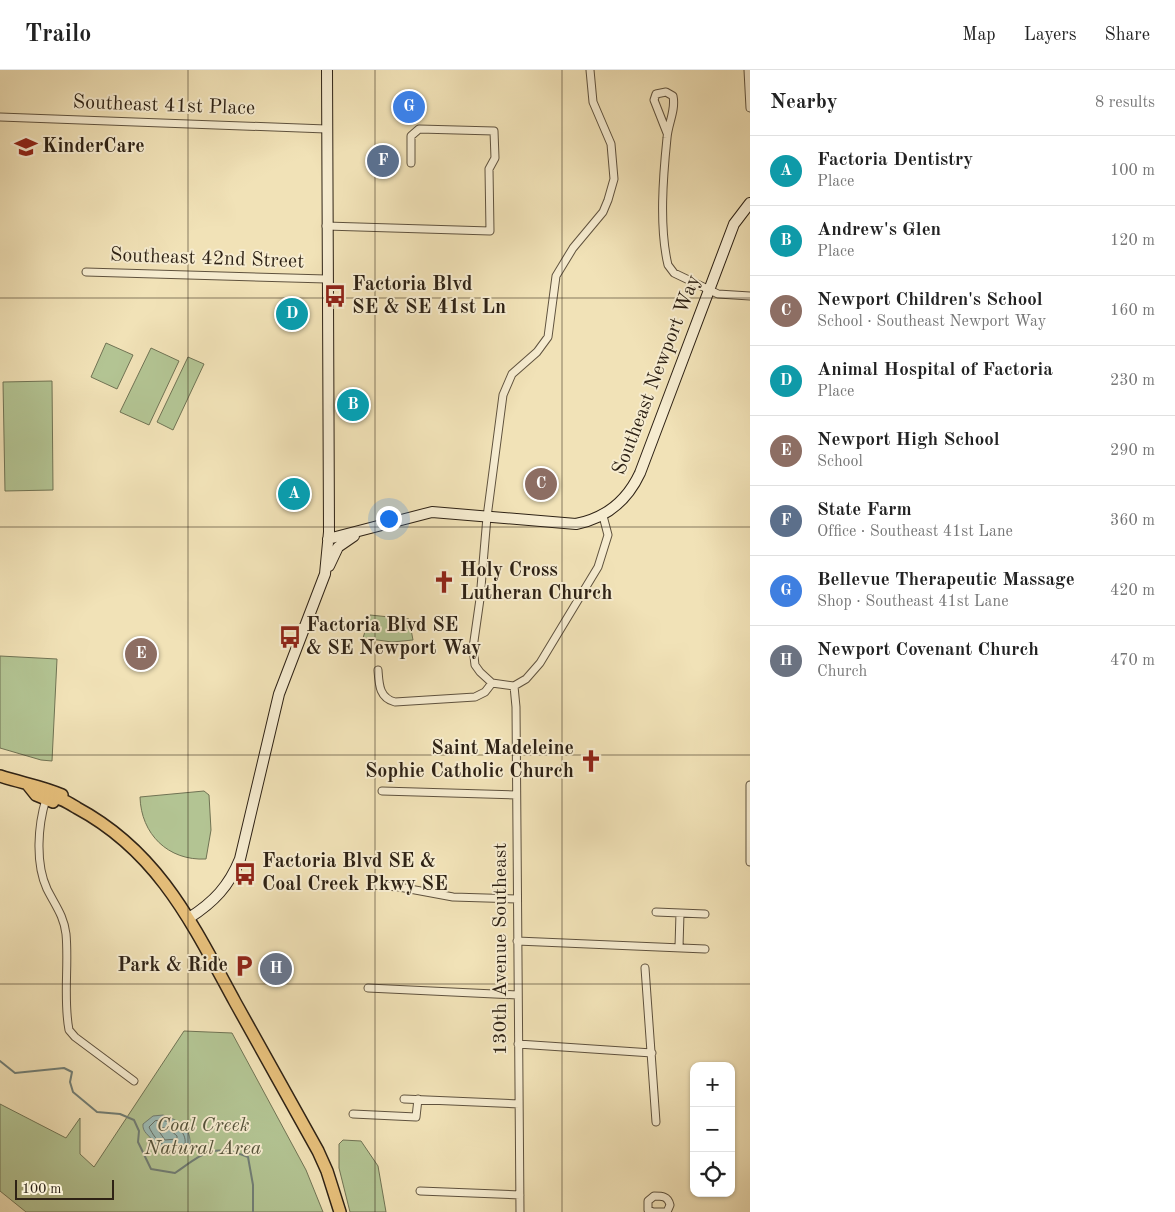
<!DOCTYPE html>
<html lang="en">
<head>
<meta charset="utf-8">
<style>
  :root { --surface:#fff; --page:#f6f6f6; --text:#222; --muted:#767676; --line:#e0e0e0; --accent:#8f2418 }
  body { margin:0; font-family:"Old Standard TT",serif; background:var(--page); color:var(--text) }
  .controls { position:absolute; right:15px; bottom:15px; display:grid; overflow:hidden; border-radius:10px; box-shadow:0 1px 4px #0004 }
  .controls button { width:45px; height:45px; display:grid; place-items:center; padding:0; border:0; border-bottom:1px solid var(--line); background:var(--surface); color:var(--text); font:25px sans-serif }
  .scale { position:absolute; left:15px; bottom:12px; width:99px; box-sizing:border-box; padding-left:5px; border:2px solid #2e2215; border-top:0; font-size:14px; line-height:18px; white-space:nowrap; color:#2e2215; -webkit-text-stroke:4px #f6ecd0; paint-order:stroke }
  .you { position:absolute; left:388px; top:448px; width:18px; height:18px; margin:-12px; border:4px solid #fff; border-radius:50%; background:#1a73e8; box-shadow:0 0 0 8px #1a73e833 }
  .badge { display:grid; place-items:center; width:32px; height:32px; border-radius:50%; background:var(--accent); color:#fff; font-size:16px; font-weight:700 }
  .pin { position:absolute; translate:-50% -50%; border:2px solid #fff; box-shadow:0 1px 5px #0006 }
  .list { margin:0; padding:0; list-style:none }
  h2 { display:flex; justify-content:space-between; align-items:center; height:65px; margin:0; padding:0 20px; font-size:21px }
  h2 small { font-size:16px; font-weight:400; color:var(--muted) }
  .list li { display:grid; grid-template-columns:32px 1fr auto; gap:15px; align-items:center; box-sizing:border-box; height:70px; padding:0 20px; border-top:1px solid var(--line) }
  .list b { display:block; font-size:19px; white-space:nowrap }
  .list p { margin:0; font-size:16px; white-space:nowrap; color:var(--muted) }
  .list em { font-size:16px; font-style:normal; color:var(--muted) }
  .icon { flex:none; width:28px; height:28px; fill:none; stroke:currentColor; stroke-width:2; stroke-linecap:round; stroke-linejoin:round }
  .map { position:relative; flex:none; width:750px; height:1142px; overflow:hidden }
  header { display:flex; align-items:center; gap:30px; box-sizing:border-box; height:70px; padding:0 25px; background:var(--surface); border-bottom:1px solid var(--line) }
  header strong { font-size:24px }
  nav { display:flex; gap:28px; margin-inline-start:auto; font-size:18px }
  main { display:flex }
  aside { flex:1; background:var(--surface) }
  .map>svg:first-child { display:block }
  .green { fill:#b3c493; stroke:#707354 }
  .water { fill:#9dbcb6; stroke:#717e76 }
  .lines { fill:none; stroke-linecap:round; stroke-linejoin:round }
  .shore { stroke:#666f66; stroke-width:1 }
  .stream { stroke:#717e76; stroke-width:2 }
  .minor-casing { stroke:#5f523e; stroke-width:9 }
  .secondary-casing { stroke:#2e2215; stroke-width:12 }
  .primary-casing { stroke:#2e2215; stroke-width:14 }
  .minor { stroke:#f6ecd0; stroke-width:7 }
  .secondary { stroke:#f6ecd0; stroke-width:10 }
  .primary { stroke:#e8c17c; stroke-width:11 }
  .grid { fill:none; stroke:#2e2215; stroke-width:1; stroke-opacity:0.55 }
  .labels { text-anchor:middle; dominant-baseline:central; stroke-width:4; stroke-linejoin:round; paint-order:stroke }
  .street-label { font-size:20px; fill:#2e2215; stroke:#f6ecd0 }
  .poi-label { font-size:20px; font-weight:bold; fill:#2e2215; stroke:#f6ecd0; text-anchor:start }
  .park-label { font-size:20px; font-style:italic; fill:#56533b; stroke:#f6ecd0 }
</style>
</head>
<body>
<header>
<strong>Trailo</strong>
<nav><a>Map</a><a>Layers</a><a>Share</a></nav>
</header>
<main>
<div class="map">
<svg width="750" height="1142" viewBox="0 0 750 1142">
  <rect width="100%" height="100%" fill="#f1e2b7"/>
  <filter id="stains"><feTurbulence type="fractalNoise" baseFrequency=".004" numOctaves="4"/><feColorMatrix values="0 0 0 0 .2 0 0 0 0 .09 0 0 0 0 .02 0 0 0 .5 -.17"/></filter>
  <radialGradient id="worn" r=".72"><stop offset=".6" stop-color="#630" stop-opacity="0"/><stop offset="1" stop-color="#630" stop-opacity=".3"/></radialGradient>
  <path class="green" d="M106 273 133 285 117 319 91 307Z
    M151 278 179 291 149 355 120 342Z
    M188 287 204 294 173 360 157 352Z
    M52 311 53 420 5 421 3 312Z
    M370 545 409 549 413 570 392 572 363 568Z
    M0 586 57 589 52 691 41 690 0 678Z
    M204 721 209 725 211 760 206 789C168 791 141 764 140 727Z
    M184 961 232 963 306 1100 323 1142H26L0 1121V1034L66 1068 80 1048V1084L94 1097Z
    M343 1070 361 1071 378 1096 386 1142H350L339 1098V1074Z"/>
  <path class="water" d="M163 1045C178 1050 192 1058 190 1076 175 1086 163 1085 153 1071 149 1065 142 1062 143 1054L153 1046Z"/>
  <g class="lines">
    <path class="shore" d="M162 1050C173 1053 187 1061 185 1074 168 1083 156 1072 149 1057L155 1051Z
      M160 1057 169 1059 177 1066V1069L165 1070 158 1060Z"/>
    <path class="stream" d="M0 991 15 1003 64 998 72 1002 70 1012 73 1022 97 1042 120 1044 134 1050 139 1061 138 1072 151 1099 175 1103C204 1083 212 1073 248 1087L253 1115V1142"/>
    <defs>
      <path id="minor" d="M590 0 593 32 611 74 614 109 608 130 603 142 573 178 556 206 548 267 537 282 512 304 503 325 487 447 480 529 473 578 475 595 480 602 492 613 514 616 526 609 540 593 598 497 608 465 603 446
        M748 0 750 38
        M0 47 326 59
        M667 63 654 30 656 24 666 22 673 26C676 40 668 54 667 68 663 107 659 157 668 195L674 203 718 224 750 226
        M326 156 490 161 489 99 495 88 494 61 419 59 411 66V93
        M86 202 326 209
        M378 600C379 614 379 628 395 632L475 627 485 622 492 613
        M514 616 516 637 520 1142
        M750 715V792
        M382 721 516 725
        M46 729C38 755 35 793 47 819 55 835 64 846 66 864 69 896 63 929 69 960L75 967 134 1011
        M371 815 399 817 453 827 517 829
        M656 842 705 844
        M517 871 705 879
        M679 877 680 843
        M645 898 656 1052
        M368 918 517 925
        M518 974 652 983
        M404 1029 519 1034
        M353 1044 416 1047 418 1029
        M420 1121 520 1125
        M654 1126C662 1126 668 1126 670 1135L667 1142H653L648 1140V1131Z"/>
      <path id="secondary" d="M328 469 432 442 576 454C606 448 627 431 640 403L734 154 750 133
        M329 496 338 477 354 466
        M189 848C214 832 229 816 240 789L279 624 325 504 329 462 327 0"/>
      <path id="primary" d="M0 706C21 713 42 716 62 725
        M28 715 36 725 53 732
        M46 729C56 724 69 733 77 738 159 782 193 855 235 932 263 982 290 1031 318 1081L327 1101 340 1142"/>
    </defs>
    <use href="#minor" class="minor-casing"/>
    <use href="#secondary" class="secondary-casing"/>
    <use href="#primary" class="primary-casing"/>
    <use href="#minor" class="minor"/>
    <use href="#secondary" class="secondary"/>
    <use href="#primary" class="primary"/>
  </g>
  <path class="grid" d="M188 0V1142M375 0V1142M562 0V1142M0 228H750M0 457H750M0 685H750M0 914H750"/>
  <defs>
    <symbol id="school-bare" viewBox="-9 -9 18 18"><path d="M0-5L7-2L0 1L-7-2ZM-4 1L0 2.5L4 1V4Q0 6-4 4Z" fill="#8f2418" stroke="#f6ecd0" stroke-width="2.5" paint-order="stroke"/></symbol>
    <symbol id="bus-bare" viewBox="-9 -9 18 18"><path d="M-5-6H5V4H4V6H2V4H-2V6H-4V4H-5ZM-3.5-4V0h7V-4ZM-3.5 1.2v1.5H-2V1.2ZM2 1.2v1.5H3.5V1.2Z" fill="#8f2418" stroke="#f6ecd0" stroke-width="2.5" paint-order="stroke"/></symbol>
    <symbol id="church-bare" viewBox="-9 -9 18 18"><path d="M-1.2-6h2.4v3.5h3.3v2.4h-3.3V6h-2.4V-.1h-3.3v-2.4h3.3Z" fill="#8f2418" stroke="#f6ecd0" stroke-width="2.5" paint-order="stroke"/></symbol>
    <symbol id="parking-bare" viewBox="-9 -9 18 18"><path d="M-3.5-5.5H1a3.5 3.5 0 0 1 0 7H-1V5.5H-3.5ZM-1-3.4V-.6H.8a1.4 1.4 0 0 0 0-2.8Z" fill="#8f2418" stroke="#f6ecd0" stroke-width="2.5" paint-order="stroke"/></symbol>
  </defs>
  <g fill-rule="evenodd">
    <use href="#school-bare" x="10" y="61" width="32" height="32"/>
    <use href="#bus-bare" x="319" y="210" width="32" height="32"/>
    <use href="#church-bare" x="428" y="496" width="32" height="32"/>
    <use href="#bus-bare" x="274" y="551" width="32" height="32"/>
    <use href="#church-bare" x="575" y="675" width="32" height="32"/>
    <use href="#bus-bare" x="229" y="788" width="32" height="32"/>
    <use href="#parking-bare" x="228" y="880" width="32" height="32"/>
  </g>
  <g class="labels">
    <g class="street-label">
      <text transform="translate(164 36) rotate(2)">Southeast 41st Place</text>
      <text transform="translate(207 189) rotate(2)">Southeast 42nd Street</text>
      <text transform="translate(657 305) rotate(-69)">Southeast Newport Way</text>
      <text transform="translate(501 879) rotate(-90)">130th Avenue Southeast</text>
    </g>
    <g class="poi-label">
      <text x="42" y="77">KinderCare</text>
      <text x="352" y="215">Factoria Blvd<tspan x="352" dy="23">SE &amp; SE 41st Ln</tspan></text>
      <text x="460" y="501">Holy Cross<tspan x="460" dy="23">Lutheran Church</tspan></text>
      <text x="306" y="556">Factoria Blvd SE<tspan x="306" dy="23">&amp; SE Newport Way</tspan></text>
      <text x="574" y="679" text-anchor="end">Saint Madeleine<tspan x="574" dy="23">Sophie Catholic Church</tspan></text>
      <text x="262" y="792">Factoria Blvd SE &amp;<tspan x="262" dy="23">Coal Creek Pkwy SE</tspan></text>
      <text x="228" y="896" text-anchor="end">Park &amp; Ride</text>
    </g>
    <g class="park-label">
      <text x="203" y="1056">Coal Creek<tspan x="203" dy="23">Natural Area</tspan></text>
    </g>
  </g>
  <rect width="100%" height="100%" filter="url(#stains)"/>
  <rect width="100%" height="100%" fill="url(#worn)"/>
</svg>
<div class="controls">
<button>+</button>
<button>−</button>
<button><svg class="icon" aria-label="locate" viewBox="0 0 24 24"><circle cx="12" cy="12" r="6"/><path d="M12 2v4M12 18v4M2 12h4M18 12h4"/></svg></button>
</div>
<div class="scale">100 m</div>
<div class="you"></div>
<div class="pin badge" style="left:294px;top:424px;background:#0f9aa8">A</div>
<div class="pin badge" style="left:353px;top:335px;background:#0f9aa8">B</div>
<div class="pin badge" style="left:541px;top:414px;background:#8d6e63">C</div>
<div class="pin badge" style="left:292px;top:244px;background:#0f9aa8">D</div>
<div class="pin badge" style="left:141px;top:584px;background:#8d6e63">E</div>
<div class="pin badge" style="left:383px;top:91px;background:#5c6f8a">F</div>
<div class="pin badge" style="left:409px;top:37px;background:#3f7fe0">G</div>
<div class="pin badge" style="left:276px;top:899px;background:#6b7280">H</div>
</div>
<aside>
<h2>Nearby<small>8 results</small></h2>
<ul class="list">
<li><span class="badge" style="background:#0f9aa8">A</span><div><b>Factoria Dentistry</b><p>Place</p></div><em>100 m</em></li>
<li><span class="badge" style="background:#0f9aa8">B</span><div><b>Andrew's Glen</b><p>Place</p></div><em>120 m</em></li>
<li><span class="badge" style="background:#8d6e63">C</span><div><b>Newport Children's School</b><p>School · Southeast Newport Way</p></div><em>160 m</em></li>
<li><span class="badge" style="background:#0f9aa8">D</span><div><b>Animal Hospital of Factoria</b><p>Place</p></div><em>230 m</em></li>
<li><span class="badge" style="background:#8d6e63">E</span><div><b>Newport High School</b><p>School</p></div><em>290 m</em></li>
<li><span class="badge" style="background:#5c6f8a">F</span><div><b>State Farm</b><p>Office · Southeast 41st Lane</p></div><em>360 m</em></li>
<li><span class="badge" style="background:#3f7fe0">G</span><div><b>Bellevue Therapeutic Massage</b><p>Shop · Southeast 41st Lane</p></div><em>420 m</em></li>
<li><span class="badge" style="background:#6b7280">H</span><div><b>Newport Covenant Church</b><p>Church</p></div><em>470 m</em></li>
</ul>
</aside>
</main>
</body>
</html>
